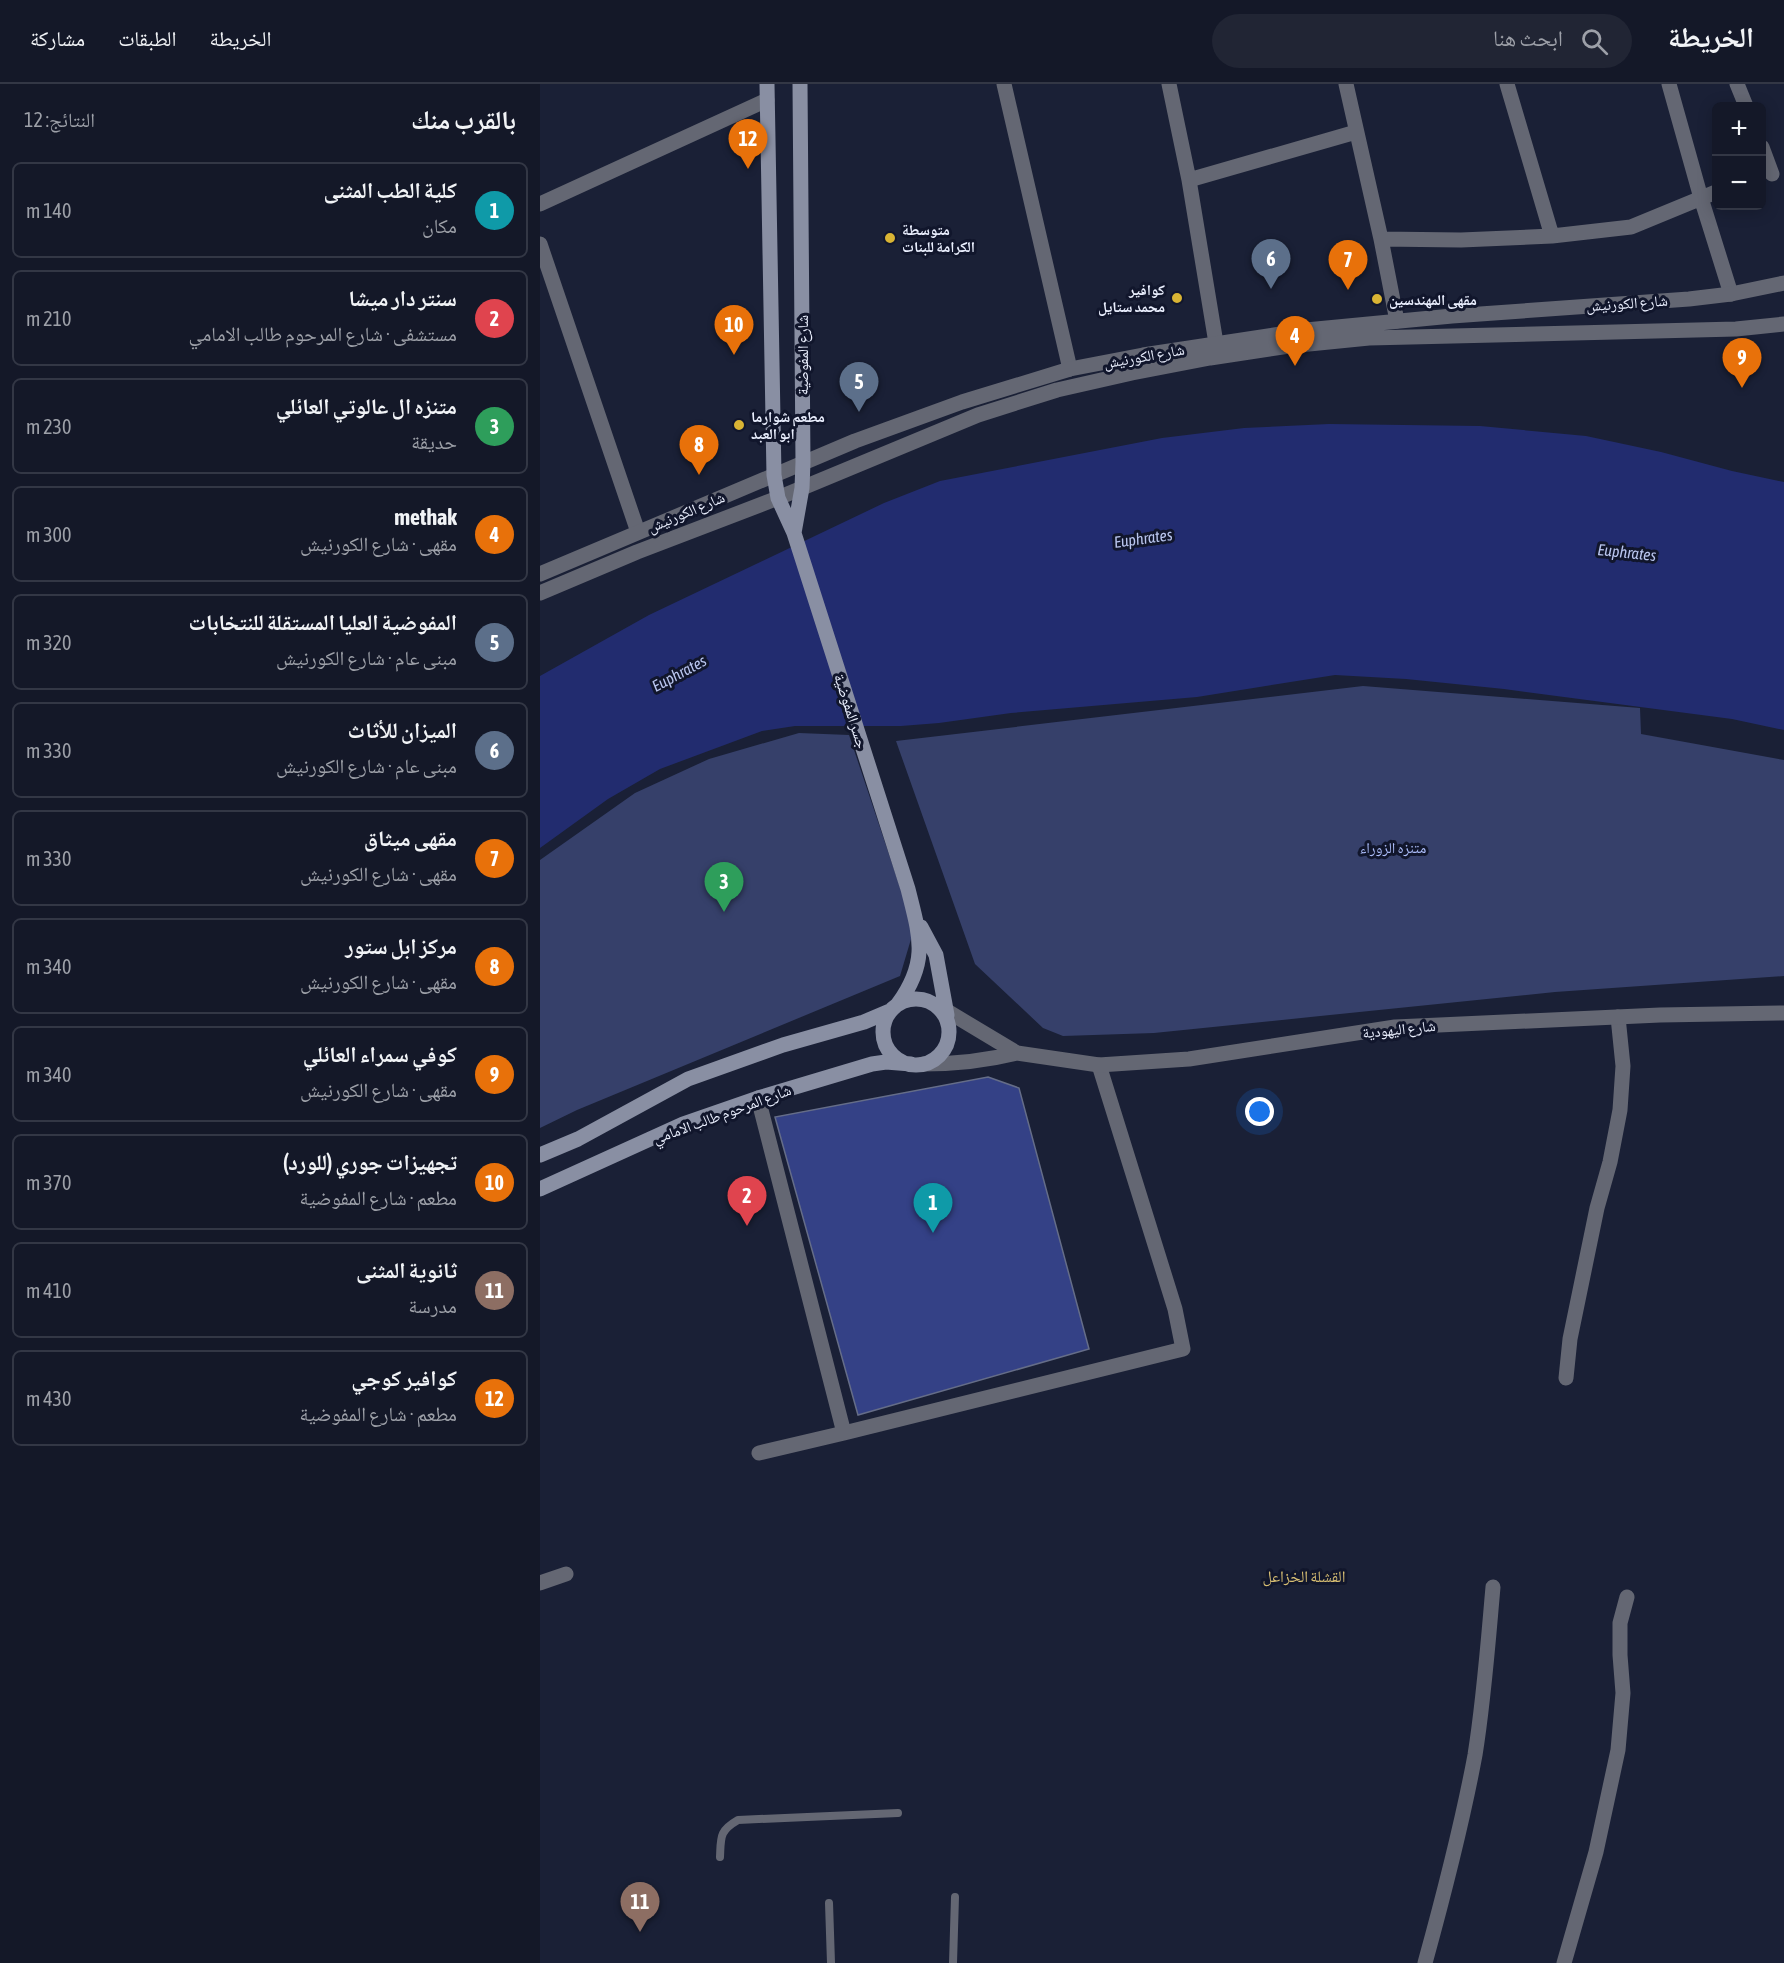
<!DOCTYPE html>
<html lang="ar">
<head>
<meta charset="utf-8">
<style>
  :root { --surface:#141828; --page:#212534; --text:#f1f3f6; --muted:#9da0a8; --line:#333745; --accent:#d9b434 }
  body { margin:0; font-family:"Asap Condensed","Noto Naskh Arabic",sans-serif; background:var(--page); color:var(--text); direction:rtl }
  .controls { position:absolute; right:18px; top:18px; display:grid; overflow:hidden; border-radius:9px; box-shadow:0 3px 15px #0003 }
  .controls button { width:54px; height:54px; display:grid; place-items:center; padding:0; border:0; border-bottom:2px solid var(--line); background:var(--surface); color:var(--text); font:30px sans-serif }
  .you { position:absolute; left:720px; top:1028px; width:21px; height:21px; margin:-15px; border:4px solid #fff; border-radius:50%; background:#1a73e8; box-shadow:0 0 0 9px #1a73e833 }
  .badge { display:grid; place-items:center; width:39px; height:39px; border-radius:50%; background:var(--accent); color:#fff; font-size:20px; font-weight:700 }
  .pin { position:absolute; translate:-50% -50px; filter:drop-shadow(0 2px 3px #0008) }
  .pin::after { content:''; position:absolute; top:32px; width:21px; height:18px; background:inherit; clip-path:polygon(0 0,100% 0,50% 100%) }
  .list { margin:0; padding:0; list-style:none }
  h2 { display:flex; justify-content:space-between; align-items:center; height:78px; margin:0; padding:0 24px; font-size:26px }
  h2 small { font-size:20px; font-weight:400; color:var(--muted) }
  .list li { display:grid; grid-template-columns:39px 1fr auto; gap:18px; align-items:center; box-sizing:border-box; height:96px; margin:0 12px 12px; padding:0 12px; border:2px solid var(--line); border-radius:9px }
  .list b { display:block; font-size:22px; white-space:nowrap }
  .list p { margin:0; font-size:20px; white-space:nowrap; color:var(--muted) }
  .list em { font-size:20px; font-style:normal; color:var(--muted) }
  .icon { flex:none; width:33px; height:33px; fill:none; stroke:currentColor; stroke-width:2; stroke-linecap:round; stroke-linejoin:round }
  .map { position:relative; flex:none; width:1244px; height:1879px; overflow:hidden; direction:ltr }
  header { display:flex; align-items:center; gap:36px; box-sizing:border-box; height:84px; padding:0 30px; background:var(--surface); border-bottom:2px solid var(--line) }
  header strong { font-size:28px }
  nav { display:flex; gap:33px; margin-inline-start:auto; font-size:21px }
  .search { width:420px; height:54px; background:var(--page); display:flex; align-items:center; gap:15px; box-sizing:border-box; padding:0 21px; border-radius:33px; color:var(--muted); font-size:22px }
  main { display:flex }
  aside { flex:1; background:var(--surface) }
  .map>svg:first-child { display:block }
  .green { fill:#36406a }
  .water { fill:#222c6f }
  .building { fill:#344186; stroke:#656d88; stroke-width:1.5 }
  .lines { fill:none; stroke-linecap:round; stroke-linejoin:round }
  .service { stroke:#646773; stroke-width:8 }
  .minor { stroke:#646773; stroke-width:15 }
  .tertiary { stroke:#646773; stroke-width:15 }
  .secondary { stroke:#898fa3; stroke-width:15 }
  .poi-dot { fill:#d9b434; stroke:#11162c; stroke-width:2 }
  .labels { text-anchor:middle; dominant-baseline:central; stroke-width:6; stroke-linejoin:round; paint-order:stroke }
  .poi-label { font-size:15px; font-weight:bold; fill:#e9eefd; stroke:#11162c; text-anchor:start }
  .street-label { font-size:15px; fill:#e9eefd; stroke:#11162c }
  .park-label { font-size:15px; fill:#abbcf8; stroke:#11162c }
  .water-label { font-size:16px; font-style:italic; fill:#b9c5ee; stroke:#11162c }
  .neighbourhood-label { font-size:16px; fill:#d8bf73; stroke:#11162c }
</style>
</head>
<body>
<header>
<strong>الخريطة</strong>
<div class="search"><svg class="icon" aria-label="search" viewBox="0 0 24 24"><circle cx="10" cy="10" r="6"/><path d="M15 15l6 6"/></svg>ابحث هنا</div>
<nav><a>الخريطة</a><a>الطبقات</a><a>مشاركة</a></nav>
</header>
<main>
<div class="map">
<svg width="1244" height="1879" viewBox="0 0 1244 1879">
  <rect width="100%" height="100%" fill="#1a2036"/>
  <path class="green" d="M823 602 1100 624 1101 650 1244 676V892L1015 908 614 949 523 952 503 944 435 880 356 657Z
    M259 649 309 651 374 845 360 892 37 1026 0 1044V776L95 709 169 675Z"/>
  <path class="water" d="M789 340 940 342 1046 352 1121 368 1192 387 1244 398V646L1192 635 964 605 866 595 795 591 657 613 471 629 399 639 361 642H255L222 647 120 685 68 715 0 764V592L109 531 344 419 400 397 622 354 704 344Z"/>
  <path class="building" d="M448 993 479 1004 549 1265 318 1331 235 1033Z"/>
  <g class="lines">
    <path class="service" d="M180 1773C181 1753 179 1747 198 1736L358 1729
      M289 1819 291 1879
      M413 1879 415 1813"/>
    <path class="minor" d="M464 0 530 285
      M629 0 649 96 676 259
      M806 0 841 155 857 237
      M967 0 1012 152
      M1129 0 1161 114 1191 210
      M1197 0 1206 22
      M1222 63 1232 90
      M649 96 816 48
      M0 120 227 16
      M841 155 921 156 1012 152 1091 143 1176 108
      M0 160 98 448
      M218 1014 304 1349 643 1265 635 1225 559 981
      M1026 1294 1030 1255 1057 1124 1070 1078 1080 1026 1083 982 1078 933
      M219 1369 304 1349
      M0 1499 26 1490
      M885 1879C904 1810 922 1741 935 1671 944 1615 948 1559 953 1503
      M1024 1879 1056 1768 1078 1666 1083 1609 1080 1571V1539L1087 1513"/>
    <path class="tertiary" d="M0 490 315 357 422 318 530 285 603 271 766 246 912 232 1149 215 1191 210 1244 199
      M0 509 97 468 238 414 438 331 517 306 592 289 670 274 749 262 829 254 1196 245 1244 240
      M397 921 477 969 559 981 649 975 855 943 1120 931 1244 929
      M383 980C415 980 445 977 477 969"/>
    <path class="secondary" d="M227 0 234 391 238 414 254 449 368 805C380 853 389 877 358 920
      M254 449 262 404 263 378 260 0
      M381 843 396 871 407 931
      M343 948a33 33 0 1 1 66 0a33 33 0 1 1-66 0Z
      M0 1071 38 1055 148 995 243 961 324 938 350 927
      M0 1105 143 1040 218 1014 332 980 346 978 371 980"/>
  </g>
  <g class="poi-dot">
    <circle cx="350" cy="154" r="6"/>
    <circle cx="637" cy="214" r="6"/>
    <circle cx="837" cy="215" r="6"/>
    <circle cx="199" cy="341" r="6"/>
  </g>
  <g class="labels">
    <g class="poi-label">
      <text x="362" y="145">متوسطة<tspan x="362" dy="17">الكرامة للبنات</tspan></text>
      <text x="625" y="205" text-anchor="end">كوافير<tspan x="625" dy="17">محمد ستايل</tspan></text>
      <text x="849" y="215">مقهى المهندسين</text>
      <text x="211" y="332">مطعم شوارما<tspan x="211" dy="17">ابو العبد</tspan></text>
    </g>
    <g class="street-label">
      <text transform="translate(1087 219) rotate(-4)">شارع الكورنيش</text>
      <text transform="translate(262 271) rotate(-90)">شارع المفوضية</text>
      <text transform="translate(604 272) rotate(-10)">شارع الكورنيش</text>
      <text transform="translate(146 428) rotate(-23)">شارع الكورنيش</text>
      <text transform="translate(311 627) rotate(72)">جسر المفوضية</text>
      <text transform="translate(859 945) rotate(-6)">شارع اليهودية</text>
      <text transform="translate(182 1030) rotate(-20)">شارع المرحوم طالب الامامي</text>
    </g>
    <g class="park-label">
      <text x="853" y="763">متنزه الزوراء</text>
    </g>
    <g class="water-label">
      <text transform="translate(603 454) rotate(-8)">Euphrates</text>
      <text transform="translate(1087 468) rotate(6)">Euphrates</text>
      <text transform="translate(139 589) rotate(-28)">Euphrates</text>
    </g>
    <g class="neighbourhood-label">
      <text x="764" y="1492">القشلة الخزاعل</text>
    </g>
  </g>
</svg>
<div class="controls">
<button>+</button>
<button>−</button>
</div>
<div class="you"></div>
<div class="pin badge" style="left:393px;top:1149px;background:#0f9aa8">1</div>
<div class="pin badge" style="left:207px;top:1142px;background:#e0444e">2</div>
<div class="pin badge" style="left:184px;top:828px;background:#2e9e5b">3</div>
<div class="pin badge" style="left:755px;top:282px;background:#e8710a">4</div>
<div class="pin badge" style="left:319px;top:328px;background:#5c6f8a">5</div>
<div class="pin badge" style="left:731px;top:205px;background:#5c6f8a">6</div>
<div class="pin badge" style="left:808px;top:206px;background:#e8710a">7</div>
<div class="pin badge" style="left:159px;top:391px;background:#e8710a">8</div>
<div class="pin badge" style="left:1202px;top:304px;background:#e8710a">9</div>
<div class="pin badge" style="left:194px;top:271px;background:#e8710a">10</div>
<div class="pin badge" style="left:100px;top:1848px;background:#8d6e63">11</div>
<div class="pin badge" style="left:208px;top:85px;background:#e8710a">12</div>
</div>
<aside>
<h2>بالقرب منك<small>النتائج: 12</small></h2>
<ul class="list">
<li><span class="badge" style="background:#0f9aa8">1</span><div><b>كلية الطب المثنى</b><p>مكان</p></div><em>140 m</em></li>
<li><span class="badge" style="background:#e0444e">2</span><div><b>سنتر دار ميشا</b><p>مستشفى · شارع المرحوم طالب الامامي</p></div><em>210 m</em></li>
<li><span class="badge" style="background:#2e9e5b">3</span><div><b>متنزه ال عالوتي العائلي</b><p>حديقة</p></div><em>230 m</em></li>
<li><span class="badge" style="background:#e8710a">4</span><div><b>methak</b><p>مقهى · شارع الكورنيش</p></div><em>300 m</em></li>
<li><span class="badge" style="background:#5c6f8a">5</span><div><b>المفوضية العليا المستقلة للنتخابات</b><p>مبنى عام · شارع الكورنيش</p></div><em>320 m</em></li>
<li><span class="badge" style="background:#5c6f8a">6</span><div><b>الميزان للأثاث</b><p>مبنى عام · شارع الكورنيش</p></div><em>330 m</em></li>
<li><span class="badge" style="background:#e8710a">7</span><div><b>مقهى ميثاق</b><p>مقهى · شارع الكورنيش</p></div><em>330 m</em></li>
<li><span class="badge" style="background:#e8710a">8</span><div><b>مركز ابل ستور</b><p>مقهى · شارع الكورنيش</p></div><em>340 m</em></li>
<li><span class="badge" style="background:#e8710a">9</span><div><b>كوفي سمراء العائلي</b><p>مقهى · شارع الكورنيش</p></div><em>340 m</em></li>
<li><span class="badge" style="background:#e8710a">10</span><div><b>تجهيزات جوري (للورد)</b><p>مطعم · شارع المفوضية</p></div><em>370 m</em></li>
<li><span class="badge" style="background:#8d6e63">11</span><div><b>ثانوية المثنى</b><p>مدرسة</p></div><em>410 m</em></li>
<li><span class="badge" style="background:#e8710a">12</span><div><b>كوافير كوجي</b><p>مطعم · شارع المفوضية</p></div><em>430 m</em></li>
</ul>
</aside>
</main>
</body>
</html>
